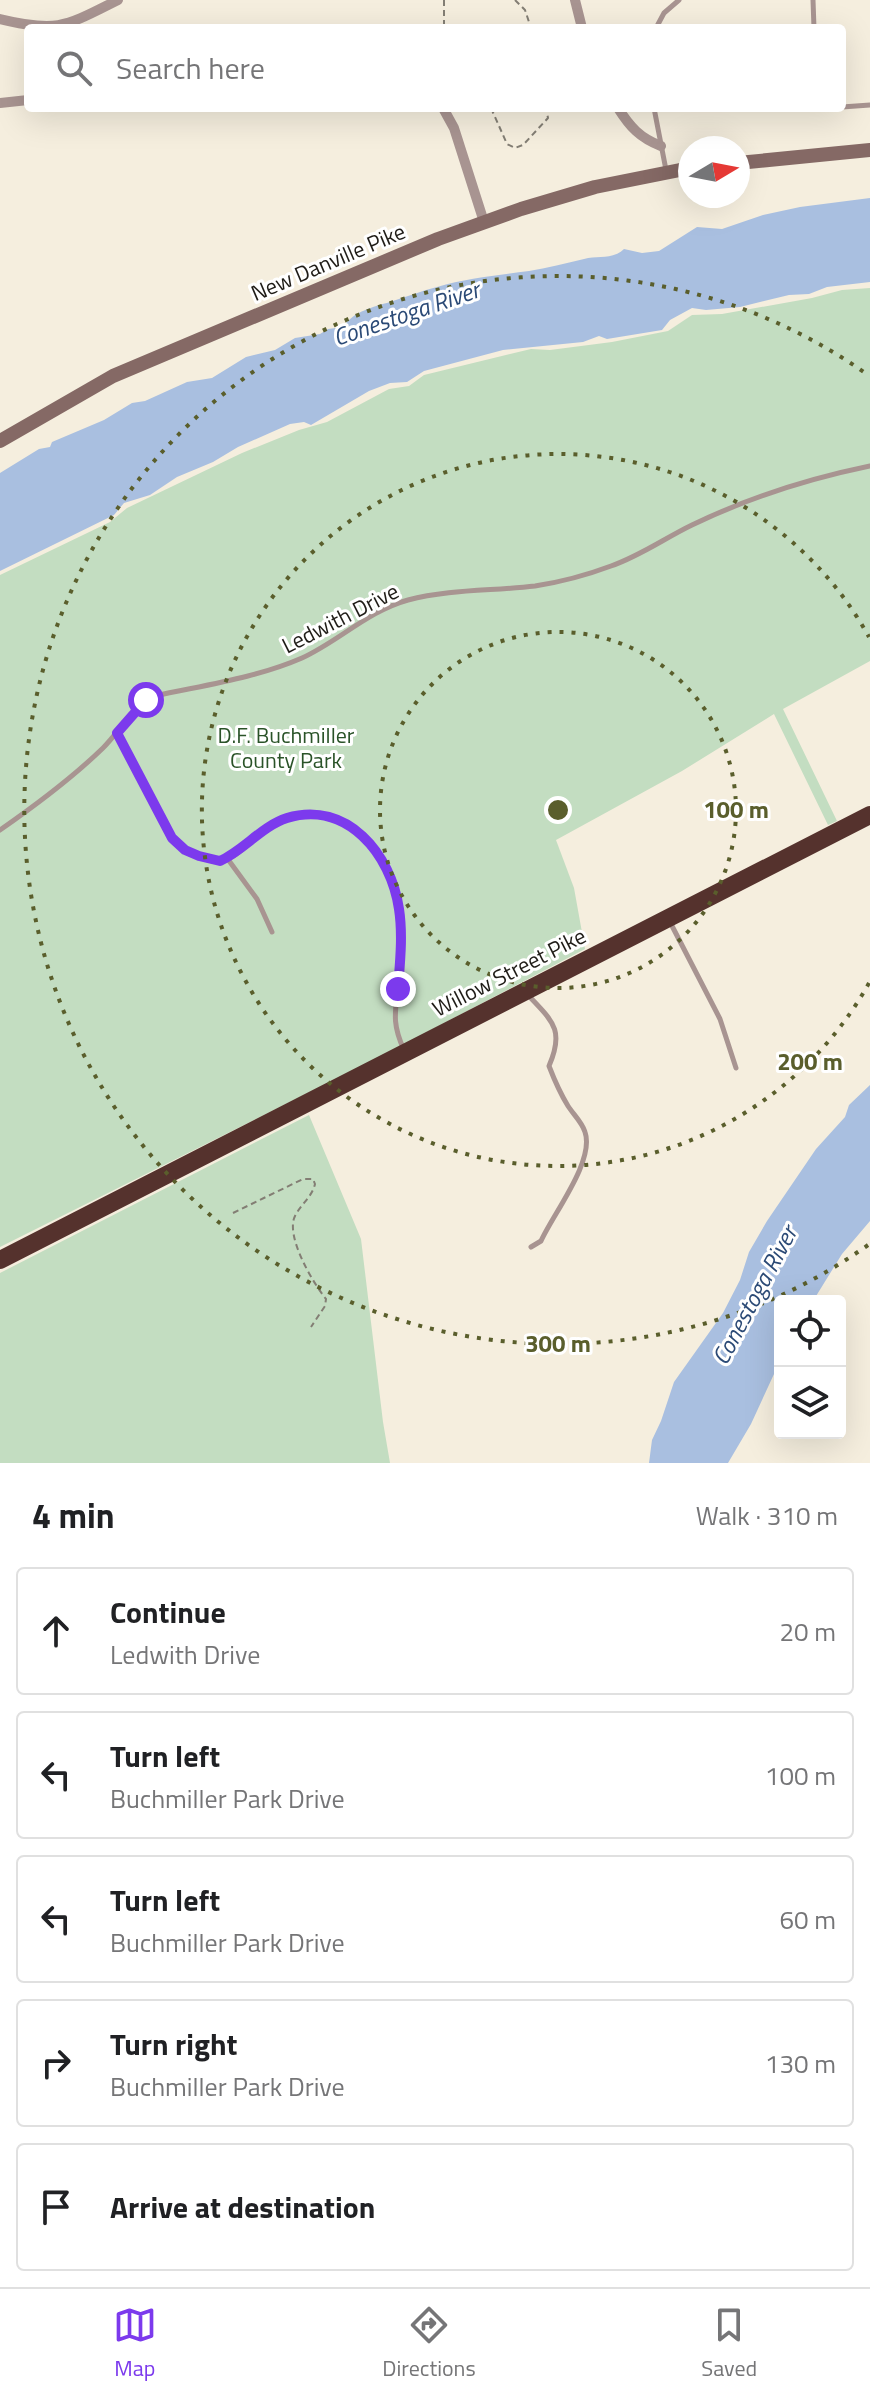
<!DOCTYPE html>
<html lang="en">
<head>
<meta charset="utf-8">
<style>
  :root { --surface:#fff; --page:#f6f6f6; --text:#202124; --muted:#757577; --line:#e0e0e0; --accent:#7c3aed }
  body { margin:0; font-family:"Titillium Web",sans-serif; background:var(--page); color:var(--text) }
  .controls { position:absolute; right:24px; bottom:24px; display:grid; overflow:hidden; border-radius:8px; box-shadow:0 8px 32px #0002 }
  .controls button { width:72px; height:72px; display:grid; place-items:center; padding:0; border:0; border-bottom:2px solid var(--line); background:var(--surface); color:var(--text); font:40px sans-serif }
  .compass { position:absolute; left:678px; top:136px; width:72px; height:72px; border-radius:50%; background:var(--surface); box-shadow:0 8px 32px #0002; rotate:80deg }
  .stop { position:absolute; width:24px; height:24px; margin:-18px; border:6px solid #7c3aed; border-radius:50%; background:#fff }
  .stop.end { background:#7c3aed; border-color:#fff; box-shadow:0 2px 8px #0008 }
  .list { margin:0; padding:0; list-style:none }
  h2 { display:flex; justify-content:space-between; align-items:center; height:104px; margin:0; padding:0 32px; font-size:34px }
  h2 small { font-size:26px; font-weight:400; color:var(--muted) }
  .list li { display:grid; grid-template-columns:52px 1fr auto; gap:24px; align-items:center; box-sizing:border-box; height:128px; margin:0 16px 16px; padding:0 16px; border:2px solid var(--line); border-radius:8px }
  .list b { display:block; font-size:30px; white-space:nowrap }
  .list p { margin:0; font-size:26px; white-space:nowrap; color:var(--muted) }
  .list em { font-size:26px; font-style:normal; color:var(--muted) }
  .icon { flex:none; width:44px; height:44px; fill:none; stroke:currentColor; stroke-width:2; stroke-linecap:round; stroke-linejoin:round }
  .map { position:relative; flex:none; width:870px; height:1463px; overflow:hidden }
  .search { position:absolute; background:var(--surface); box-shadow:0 8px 32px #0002; left:24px; right:24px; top:24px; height:88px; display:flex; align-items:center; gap:20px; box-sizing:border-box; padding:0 28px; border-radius:8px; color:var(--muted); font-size:30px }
  .sheet { height:824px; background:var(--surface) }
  nav { display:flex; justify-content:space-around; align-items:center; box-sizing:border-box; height:112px; border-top:2px solid var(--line); background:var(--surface); font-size:22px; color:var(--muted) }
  nav a { display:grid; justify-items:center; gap:4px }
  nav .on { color:var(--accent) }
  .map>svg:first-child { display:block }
  .green { fill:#c3ddc1 }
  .water { fill:#a9bfe0 }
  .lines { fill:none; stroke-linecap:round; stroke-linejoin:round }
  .path { stroke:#837e74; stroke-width:2; stroke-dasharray:6 4; stroke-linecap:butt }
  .lane { stroke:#a89491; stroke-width:5 }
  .street { stroke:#a89491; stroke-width:10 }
  .secondary { stroke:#856965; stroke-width:14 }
  .highway { stroke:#55322d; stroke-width:18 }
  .route { stroke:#7c3aed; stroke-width:10 }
  .ring { fill:none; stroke:#5a5e2c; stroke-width:4; stroke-dasharray:4 8 }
  .labels { text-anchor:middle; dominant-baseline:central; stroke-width:6; stroke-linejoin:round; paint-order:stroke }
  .street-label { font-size:22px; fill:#1f1c17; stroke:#fff }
  .park-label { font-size:22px; fill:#2a5328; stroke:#fff }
  .water-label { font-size:24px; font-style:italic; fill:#2b4a76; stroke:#fff }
  .centre { fill:#5a5e2c; stroke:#fff; stroke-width:4 }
  .ring-label { font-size:24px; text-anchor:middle; font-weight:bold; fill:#5a5e2c; stroke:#fff; stroke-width:6; stroke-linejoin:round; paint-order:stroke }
</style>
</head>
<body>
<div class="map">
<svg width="870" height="1463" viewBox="0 0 870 1463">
  <rect width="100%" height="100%" fill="#f5eede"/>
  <path class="green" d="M870 288V661L783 709 837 821 828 825 774 714 682 771 556 840 574 888 585 949 372 1061 0 1247V575L110 522 127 508 242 453 299 430 327 422 389 389 409 386 424 375 531 349 550 350 612 342 668 331 692 315 722 314 812 298 842 290Z
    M309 1115 361 1239 383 1422 390 1463H0V1273Z"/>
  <path class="water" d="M870 198V282L827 287 809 294 789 295 740 307 706 310 692 308 670 320 662 330 607 339 599 336 583 342 503 350 424 371 407 382 390 383 369 391 311 425 304 422 290 424 238 447 213 462 177 477 150 495 124 503 114 515 0 571V473L39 449 50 447 52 442 104 420 132 403 145 401 187 382 212 378 246 357 275 350 295 338 320 334 328 329 343 327C354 311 373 307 390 302 406 297 421 291 437 287 467 278 499 275 529 271 547 268 566 263 584 259 598 255 613 260 624 249L642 253 659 251 697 227 722 229 763 215 800 207Z
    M870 1085V1221L842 1254 813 1301H780V1361L751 1424 728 1463H649L652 1440 661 1421 674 1382 723 1313 740 1280 749 1252 767 1221 816 1149 845 1117 849 1105Z"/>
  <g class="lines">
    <path class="path" d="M444 0V28
      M515 0 525 10 531 28
      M491 108 507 144 515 148 523 145 548 118 546 108
      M460 111 467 108
      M233 1213 303 1179H313L315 1184C312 1197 301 1204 295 1216 285 1236 313 1283 326 1299L325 1306 311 1327"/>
    <path class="lane" d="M813 0 814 28
      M656 28 664 13 679 0
      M842 107 870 105
      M654 108 666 170
      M117 733 172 838C184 848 203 863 220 861 235 859 249 843 261 834 301 804 346 807 376 851 403 893 402 937 398 986 395 1013 392 1024 404 1050
      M0 830C36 805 71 779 103 748 119 732 134 706 155 696 205 685 256 678 302 658 339 641 368 611 408 600 449 589 493 591 535 586 561 582 587 575 611 566 640 556 665 538 692 525 750 497 807 479 870 466
      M227 858 257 899 272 932
      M670 922 720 1019 736 1068
      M528 995C552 1021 565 1029 549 1066 554 1079 560 1093 568 1106 573 1114 582 1122 585 1132 595 1161 553 1214 541 1241L531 1247"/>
    <path class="street" d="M575 0 582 28
      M0 19C58 33 66 26 118 0
      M0 103 28 100
      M443 108 454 128 484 222
      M618 108C630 127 640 138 661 146"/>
    <path class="secondary" d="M738 163 870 150
      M0 441 113 376 438 239 521 209 595 187 690 168"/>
    <path class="highway" d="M0 1260 870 815"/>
  </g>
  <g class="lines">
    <path class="route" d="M146 700 117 733 172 838 185 850 199 856 220 861C244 850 262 826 287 818 347 800 391 854 399 909 403 935 400 962 398 989"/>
  </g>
  <g class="ring">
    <circle cx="558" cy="810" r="178"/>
    <path d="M869 983A356 356 0 1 1 869 637"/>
    <path d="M868 1245A534 534 0 1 1 868 375"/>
  </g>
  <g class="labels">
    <g class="street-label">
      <text transform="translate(328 262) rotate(-23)">New Danville Pike</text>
      <text transform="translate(340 618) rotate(-27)">Ledwith Drive</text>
      <text transform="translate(509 972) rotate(-27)">Willow Street Pike</text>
    </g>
    <g class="park-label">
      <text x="286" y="735">D.F. Buchmiller<tspan x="286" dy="25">County Park</tspan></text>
    </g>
    <g class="water-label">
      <text transform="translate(406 313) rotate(-19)">Conestoga River</text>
      <text transform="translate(754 1295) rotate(-62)">Conestoga River</text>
    </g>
  </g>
  <circle cx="558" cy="810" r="12" class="centre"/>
  <g class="ring-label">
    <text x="736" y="818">100 m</text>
    <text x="810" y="1070">200 m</text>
    <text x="558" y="1352">300 m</text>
  </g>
</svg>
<div class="controls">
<button><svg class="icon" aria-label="locate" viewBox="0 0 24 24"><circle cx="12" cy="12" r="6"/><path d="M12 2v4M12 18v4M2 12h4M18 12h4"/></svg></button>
<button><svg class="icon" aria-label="layers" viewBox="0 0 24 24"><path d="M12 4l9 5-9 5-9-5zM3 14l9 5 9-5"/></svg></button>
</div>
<svg class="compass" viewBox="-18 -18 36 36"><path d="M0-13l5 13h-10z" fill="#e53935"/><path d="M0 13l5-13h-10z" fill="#757577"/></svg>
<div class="stop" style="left:146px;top:700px"></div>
<div class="stop end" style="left:398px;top:989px"></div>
<div class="search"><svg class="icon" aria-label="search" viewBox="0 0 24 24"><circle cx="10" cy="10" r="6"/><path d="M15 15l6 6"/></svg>Search here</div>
</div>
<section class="sheet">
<h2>4 min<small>Walk · 310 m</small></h2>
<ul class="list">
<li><svg class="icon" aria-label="ahead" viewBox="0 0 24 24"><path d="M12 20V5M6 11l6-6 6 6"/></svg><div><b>Continue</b><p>Ledwith Drive</p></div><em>20 m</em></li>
<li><svg class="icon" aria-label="left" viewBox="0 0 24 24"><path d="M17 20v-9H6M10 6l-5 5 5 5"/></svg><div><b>Turn left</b><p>Buchmiller Park Drive</p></div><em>100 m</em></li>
<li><svg class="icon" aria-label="left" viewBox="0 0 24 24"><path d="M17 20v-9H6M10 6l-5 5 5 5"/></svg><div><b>Turn left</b><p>Buchmiller Park Drive</p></div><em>60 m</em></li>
<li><svg class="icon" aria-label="right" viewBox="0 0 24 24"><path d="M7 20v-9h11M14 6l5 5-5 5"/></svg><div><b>Turn right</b><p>Buchmiller Park Drive</p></div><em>130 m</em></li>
<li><svg class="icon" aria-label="arrive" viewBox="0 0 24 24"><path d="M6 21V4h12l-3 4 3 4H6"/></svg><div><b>Arrive at destination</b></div></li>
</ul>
</section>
<nav>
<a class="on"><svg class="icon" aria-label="map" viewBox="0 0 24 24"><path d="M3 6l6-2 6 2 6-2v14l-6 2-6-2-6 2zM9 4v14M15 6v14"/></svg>Map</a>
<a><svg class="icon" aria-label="directions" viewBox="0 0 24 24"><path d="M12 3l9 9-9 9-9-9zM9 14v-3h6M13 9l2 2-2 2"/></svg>Directions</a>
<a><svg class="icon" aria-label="saved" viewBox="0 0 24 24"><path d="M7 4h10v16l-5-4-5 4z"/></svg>Saved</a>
</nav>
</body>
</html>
